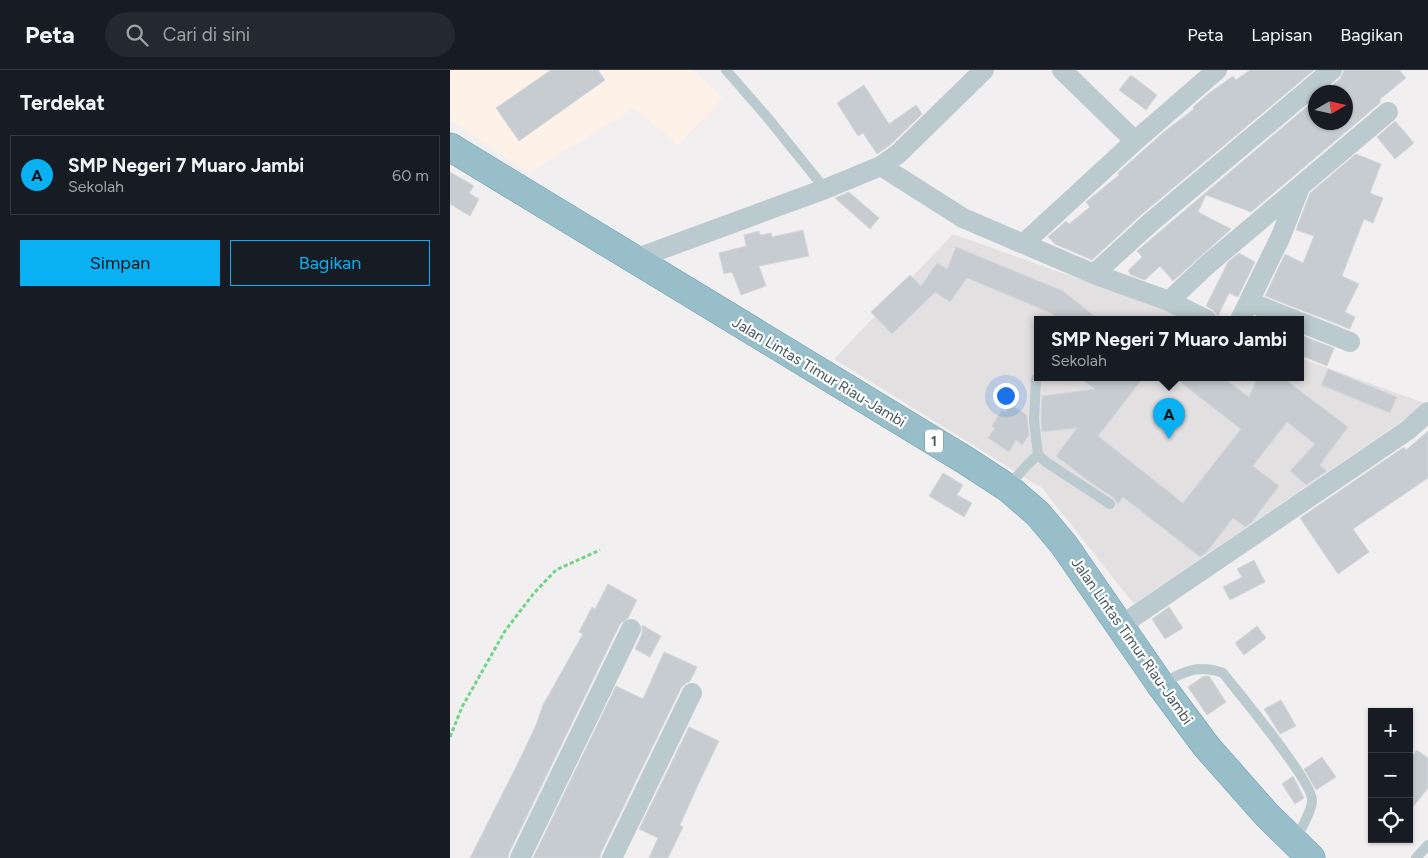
<!DOCTYPE html>
<html lang="id">
<head>
<meta charset="utf-8">
<style>
  :root { --surface:#171b24; --page:#242831; --text:#f1f3f6; --muted:#9ea1a6; --line:#363941; --accent:#09b1f2 }
  body { margin:0; font-family:Figtree,sans-serif; background:var(--page); color:var(--text) }
  .controls { position:absolute; right:15px; bottom:15px; display:grid; overflow:hidden; border-radius:0px; box-shadow:0 1px 4px #0004 }
  .controls button { width:45px; height:45px; display:grid; place-items:center; padding:0; border:0; border-bottom:1px solid var(--line); background:var(--surface); color:var(--text); font:25px sans-serif }
  .compass { position:absolute; left:858px; top:15px; width:45px; height:45px; border-radius:50%; background:var(--surface); box-shadow:0 1px 4px #0004; rotate:81deg }
  .you { position:absolute; left:555px; top:325px; width:18px; height:18px; margin:-12px; border:4px solid #fff; border-radius:50%; background:#1a73e8; box-shadow:0 0 0 8px #1a73e833 }
  .badge { display:grid; place-items:center; width:32px; height:32px; border-radius:50%; background:var(--accent); color:#111; font-size:16px; font-weight:700 }
  .pin { position:absolute; translate:-50% -41px; filter:drop-shadow(0 1px 2px #0008) }
  .pin::after { content:''; position:absolute; top:26px; width:18px; height:15px; background:inherit; clip-path:polygon(0 0,100% 0,50% 100%) }
  .popup { position:absolute; left:584px; top:246px; width:270px; height:65px; box-sizing:border-box; display:grid; place-content:center; border-radius:0px; background:var(--surface); filter:drop-shadow(0 1px 4px #0005); font-size:16px; white-space:nowrap; color:var(--muted) }
  .popup b { font-size:19px; color:var(--text) }
  .popup::after { content:''; position:absolute; left:50%; top:100%; margin-left:-10px; border:10px solid transparent; border-top-color:var(--surface) }
  .list { margin:0; padding:0; list-style:none }
  h2 { display:flex; justify-content:space-between; align-items:center; height:65px; margin:0; padding:0 20px; font-size:21px }
  h2 small { font-size:16px; font-weight:400; color:var(--muted) }
  .list li { display:grid; grid-template-columns:32px 1fr auto; gap:15px; align-items:center; box-sizing:border-box; height:80px; margin:0 10px 10px; padding:0 10px; border:1px solid var(--line); border-radius:0px }
  .list b { display:block; font-size:19px; white-space:nowrap }
  .list p { margin:0; font-size:16px; white-space:nowrap; color:var(--muted) }
  .list em { font-size:16px; font-style:normal; color:var(--muted) }
  .actions { display:flex; gap:10px; padding:15px 20px }
  .actions a { flex:1; padding:11px 0; border:1px solid var(--accent); border-radius:0px; text-align:center; font-size:18px; color:var(--accent) }
  .actions .main { background:var(--accent); color:#111 }
  .icon { flex:none; width:28px; height:28px; fill:none; stroke:currentColor; stroke-width:2; stroke-linecap:round; stroke-linejoin:round }
  .map { position:relative; flex:none; width:978px; height:788px; overflow:hidden }
  header { display:flex; align-items:center; gap:30px; box-sizing:border-box; height:70px; padding:0 25px; background:var(--surface); border-bottom:1px solid var(--line) }
  header strong { font-size:24px }
  nav { display:flex; gap:28px; margin-inline-start:auto; font-size:18px }
  .search { width:350px; height:45px; background:var(--page); display:flex; align-items:center; gap:12px; box-sizing:border-box; padding:0 18px; border-radius:28px; color:var(--muted); font-size:19px }
  main { display:flex }
  aside { flex:1; background:var(--surface) }
  .map>svg:first-child { display:block }
  .commercial { fill:#fef1e8 }
  .education { fill:#e3e0e2 }
  .building { fill:#c6cccf; stroke:#d3d8db }
  .lines { fill:none; stroke-linecap:round; stroke-linejoin:round }
  .trunk-casing { stroke:#6e9fae; stroke-width:29 }
  .path { stroke:#6fd486; stroke-width:3; stroke-dasharray:4 2.5; stroke-linecap:butt }
  .service { stroke:#bacace; stroke-width:10 }
  .minor { stroke:#bacace; stroke-width:20 }
  .trunk { stroke:#98beca; stroke-width:28 }
  .labels { text-anchor:middle; dominant-baseline:central; stroke-width:4.5; stroke-linejoin:round; paint-order:stroke }
  .shield { fill:#fff; stroke:#7e8c8f; stroke-width:1 }
  .shield-label { font-size:14px; font-weight:bold; fill:#465a5f }
  .street-label { font-size:15px; fill:#465a5f; stroke:#fff }
</style>
</head>
<body>
<header>
<strong>Peta</strong>
<div class="search"><svg class="icon" aria-label="search" viewBox="0 0 24 24"><circle cx="10" cy="10" r="6"/><path d="M15 15l6 6"/></svg>Cari di sini</div>
<nav><a>Peta</a><a>Lapisan</a><a>Bagikan</a></nav>
</header>
<main>
<aside>
<h2>Terdekat<small></small></h2>
<ul class="list">
<li><span class="badge">A</span><div><b>SMP Negeri 7 Muaro Jambi</b><p>Sekolah</p></div><em>60 m</em></li>
</ul>
<div class="actions"><a class="main">Simpan</a><a>Bagikan</a></div>
</aside>
<div class="map">
<svg width="978" height="788" viewBox="0 0 978 788">
  <rect width="100%" height="100%" fill="#f2eff0"/>
  <path class="commercial" d="M4 0H243L273 28 228 75 184 38 79 103 0 50V2Z"/>
  <path class="education" d="M503 164 744 250H588V308H850V288L977 334 684 534 592 418 384 289Z"/>
  <path class="building" d="M101 0H148L155 10 69 71 46 38Z
    M800 0H864L692 144 642 190 605 174 598 167 616 151 619 154 640 137 636 132 669 105 668 103 715 61 744 39 743 37 758 24 783 6 786 10Z
    M894 0H949L956 8 930 29V33L801 142 756 125 748 142 781 159 723 211 710 196 695 210 681 205 678 201 692 187 687 181 866 29V52H896V22H874L890 9Z
    M681 5 707 25 696 40 669 20Z
    M414 15 439 54 466 35 472 44 440 75 427 84 413 63 408 66 387 33Z
    M945 51 964 73 945 89 927 67Z
    M906 84 931 94 920 123 933 128 923 153 914 149 892 206 909 214 895 242 905 247 900 259 815 226 835 184 853 193 864 166 846 160 860 123Z
    M0 102 24 116 19 123 29 129 20 146 0 134Z
    M399 122 429 148 420 159 385 128Z
    M353 160 359 186 309 196 316 216 291 225 282 202 274 204 269 183 296 176 294 165 309 161 310 165 321 163 322 167Z
    M506 177 613 221 649 250H610L601 243 517 208 500 232 485 222 442 264 421 242 460 205 471 216 487 193 497 199Z
    M789 183 805 192 788 227 779 223 768 246 763 240 756 236 778 192Z
    M850 265 884 278 877 296 850 285Z
    M878 299 947 327 940 343 871 315Z
    M630 308H693L648 366 733 433 791 359 725 308H774L799 327 807 308H833L898 357 870 395 877 401 856 415 840 401 865 374 837 352 803 396 829 416 801 453 795 457 783 448 756 483 750 487 673 427 668 434 664 428 640 412 606 386 627 358 592 362 591 350 592 326 645 319Z
    M561 334 577 345 579 365 572 375 566 370 559 382 538 368 545 358 542 356 552 340 555 342Z
    M978 361V408L903 459 919 482 888 504 850 448 954 377 956 380Z
    M493 403 513 415 507 425 522 433 514 447 479 426Z
    M804 490 815 512 780 530 773 517 792 507 787 499Z
    M158 514 187 530 178 548 170 554 59 783 58 788H20L68 693 86 655 93 635 133 564 129 562 142 537 145 539Z
    M719 537 733 558 715 569 702 549Z
    M192 555 211 566 200 587 185 579 192 564Z
    M807 556 816 568 794 585 785 573Z
    M214 582 247 597 240 611 235 614 231 618 151 783 150 788H83L166 616 193 629Z
    M754 606H759L776 632 757 645 738 617Z
    M831 630 846 656 830 664 814 639Z
    M239 657 269 671 247 717 230 755 233 757 218 788H199L208 768 189 759Z
    M967 680 978 688V718L959 742V690Z
    M872 687 886 707 866 720 854 699Z
    M843 706 854 728 845 734 832 714Z"/>
  <g class="lines">
    <defs>
      <path id="trunk" d="M0 77 515 390 558 418 588 444 614 475 710 614 756 676 816 744 861 788"/>
    </defs>
    <use href="#trunk" class="trunk-casing"/>
    <path class="path" d="M0 667 12 637 55 561 84 523 106 500 150 480"/>
    <path class="service" d="M276 0 317 47 375 119
      M586 309 584 350 588 385 596 392 660 434
      M558 417 577 395 588 385
      M711 613C734 603 747 593 773 603 788 622 864 713 862 731 862 741 850 760 846 770
      M966 788 978 775"/>
    <path class="minor" d="M612 0 685 71
      M431 96 513 148 644 204 719 231 757 195 938 42
      M573 174 685 71 767 0
      M185 189 375 119 431 96 448 84 534 0
      M644 204 700 153 882 0
      M719 231 757 250
      M799 232 845 250
      M790 250 831 166 850 117
      M850 252 900 272
      M670 556 958 360 978 342
      M70 788 181 559
      M162 788 242 623"/>
    <use href="#trunk" class="trunk"/>
  </g>
  <g class="labels">
    <rect class="shield" x="475" y="359.5" width="18" height="23" rx="4"/>
    <g class="shield-label">
      <text x="484" y="371">1</text>
    </g>
    <g class="street-label">
      <text transform="translate(369 302) rotate(31)">Jalan Lintas Timur Riau-Jambi</text>
      <text transform="translate(682 571) rotate(55)">Jalan Lintas Timur Riau-Jambi</text>
    </g>
  </g>
</svg>
<div class="controls">
<button>+</button>
<button>−</button>
<button><svg class="icon" aria-label="locate" viewBox="0 0 24 24"><circle cx="12" cy="12" r="6"/><path d="M12 2v4M12 18v4M2 12h4M18 12h4"/></svg></button>
</div>
<svg class="compass" viewBox="-18 -18 36 36"><path d="M0-13l5 13h-10z" fill="#e53935"/><path d="M0 13l5-13h-10z" fill="#9ea1a6"/></svg>
<div class="you"></div>
<div class="pin badge" style="left:719px;top:369px">A</div>
<div class="popup"><b>SMP Negeri 7 Muaro Jambi</b>Sekolah</div>
</div>
</main>
</body>
</html>
